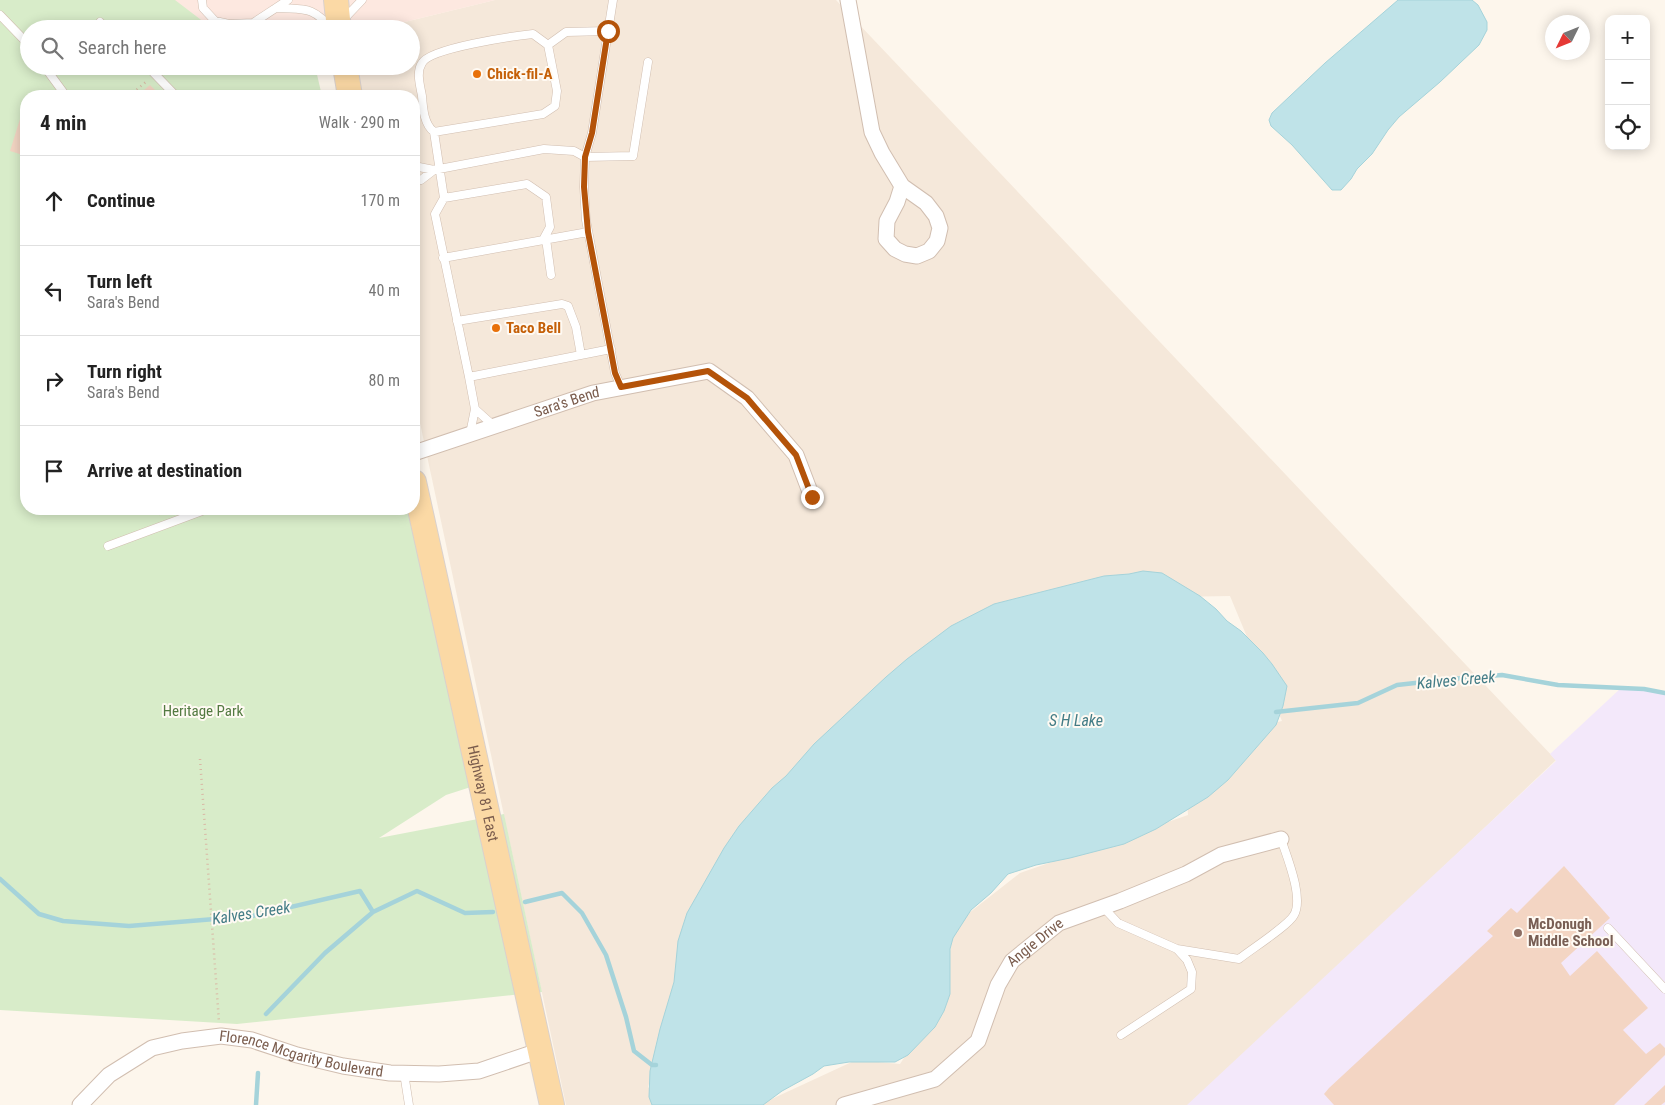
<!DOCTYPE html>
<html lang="en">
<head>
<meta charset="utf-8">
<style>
  :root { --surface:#fff; --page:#f2f2f2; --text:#222; --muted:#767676; --line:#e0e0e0 }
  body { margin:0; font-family:"Roboto Condensed",sans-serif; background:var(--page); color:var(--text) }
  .controls { position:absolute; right:15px; top:15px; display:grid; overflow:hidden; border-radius:10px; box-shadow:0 2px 12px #0003 }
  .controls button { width:45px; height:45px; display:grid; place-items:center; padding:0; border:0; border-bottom:1px solid var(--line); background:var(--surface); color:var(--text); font:25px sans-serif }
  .compass { position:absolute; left:1545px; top:15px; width:45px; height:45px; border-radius:50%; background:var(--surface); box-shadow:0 2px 12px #0003; rotate:227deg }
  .stop { position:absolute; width:15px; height:15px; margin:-11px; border:4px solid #b45309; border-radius:50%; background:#fff }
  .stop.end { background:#b45309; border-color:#fff; box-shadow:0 1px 5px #0008 }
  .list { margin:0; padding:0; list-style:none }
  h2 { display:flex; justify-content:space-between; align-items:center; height:65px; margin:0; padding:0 20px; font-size:21px }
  h2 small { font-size:16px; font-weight:400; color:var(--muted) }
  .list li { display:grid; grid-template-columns:32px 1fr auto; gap:15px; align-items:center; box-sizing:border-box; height:90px; padding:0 20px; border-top:1px solid var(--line) }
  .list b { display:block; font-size:19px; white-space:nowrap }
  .list p { margin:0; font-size:16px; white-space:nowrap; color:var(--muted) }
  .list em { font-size:16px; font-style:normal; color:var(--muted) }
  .icon { flex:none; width:28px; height:28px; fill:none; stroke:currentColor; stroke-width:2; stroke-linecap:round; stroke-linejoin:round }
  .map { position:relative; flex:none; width:1665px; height:1105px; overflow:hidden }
  .search { position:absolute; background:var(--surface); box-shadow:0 2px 12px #0003; left:20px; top:20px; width:400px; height:55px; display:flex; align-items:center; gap:12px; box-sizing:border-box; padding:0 18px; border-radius:28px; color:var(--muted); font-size:19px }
  .panel { position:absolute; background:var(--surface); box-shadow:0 2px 12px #0003; left:20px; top:90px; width:400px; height:425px; border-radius:20px }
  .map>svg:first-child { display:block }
  .residential { fill:#f5e8da }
  .commercial { fill:#fde8e0 }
  .education { fill:#f3e8fa }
  .green { fill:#d8ecc9 }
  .water { fill:#bfe3e8; stroke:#a5d3da }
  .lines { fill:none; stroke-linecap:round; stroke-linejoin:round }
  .stream { stroke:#a5d3da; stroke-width:4.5 }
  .building { fill:#f3d5c3 }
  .lane-casing { stroke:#d1beb0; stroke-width:9 }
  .street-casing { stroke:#d1beb0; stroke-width:17 }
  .primary-casing { stroke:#dad1cd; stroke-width:26 }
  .path { stroke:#d9b8a5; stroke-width:2.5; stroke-dasharray:1 4; stroke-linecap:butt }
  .lane { stroke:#fff; stroke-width:8 }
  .street { stroke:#fff; stroke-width:15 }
  .primary { stroke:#fbd9a5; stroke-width:24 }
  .route { stroke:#b45309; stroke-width:6 }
  .food-dot { fill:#e8710a; stroke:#fffaf3; stroke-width:2 }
  .education-dot { fill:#8d6e63; stroke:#fffaf3; stroke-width:2 }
  .labels { text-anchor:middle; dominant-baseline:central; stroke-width:4; stroke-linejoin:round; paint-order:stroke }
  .food-label { font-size:15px; font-weight:bold; fill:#c56008; stroke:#fffaf3; text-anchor:start }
  .street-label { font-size:15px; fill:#7a5c4d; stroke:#fffaf3 }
  .park-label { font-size:15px; fill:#537a41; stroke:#fffaf3 }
  .education-label { font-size:15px; font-weight:bold; fill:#785e54; stroke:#fffaf3; text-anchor:start }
  .water-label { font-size:16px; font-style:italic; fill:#437c86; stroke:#fffaf3 }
</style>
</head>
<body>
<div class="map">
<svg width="1665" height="1105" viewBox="0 0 1665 1105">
  <rect width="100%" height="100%" fill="#fdf6ec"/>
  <path class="residential" d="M495 0H836L1556 760 1192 1105H759L856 1060 900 1064 941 1001 955 924 1020 873 1188 815 1184 744 1282 721 1230 596 1009 600 952 660 684 957 648 1087 664 1105H566L414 395V96H350L343 66H411V29H376Z"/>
  <path class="commercial" d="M124 0H495L376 29H156Z"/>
  <path class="education" d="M1621 688 1644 689 1665 693V1105H1187L1556 761 1550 754Z"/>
  <path class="green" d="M0 0H175L213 29H29V66H315L322 96H26V509H414L480 784 446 795 379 838 504 814 542 992 237 1024 0 1010Z"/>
  <path class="water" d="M1398 0H1472L1478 5 1487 22V30L1479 45 1440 82 1399 117 1388 130 1372 154 1357 169 1351 179 1341 190H1332L1292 145 1271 126 1269 120 1272 113 1325 63Z
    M1143 571 1162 573 1200 596 1216 609 1227 621 1241 631 1263 653 1272 664 1287 686 1283 706 1276 725 1228 780 1208 797 1156 829 1124 844 1070 858 1036 865 1008 874 991 893 971 910 953 938 950 949V994L944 1011 935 1027 908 1055 895 1062H849L824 1066 813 1074 782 1091 763 1105H652L649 1097 650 1071 660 1029 674 982 678 941 687 913 724 848 739 826 772 788 786 776 814 744 886 677 907 659 951 626 994 604 1104 576 1129 574Z"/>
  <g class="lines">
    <path class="stream" d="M1276 712 1358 703 1397 685 1451 679 1502 675 1558 685 1644 689 1665 693
      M0 879 39 914 63 921 129 926 252 916 360 891 373 912
      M525 902 562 893 582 913 606 955 626 1017 634 1051 652 1065H656
      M266 1014 325 953 373 912 417 891 465 913 493 912
      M256 1105 258 1073"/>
  </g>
  <path class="building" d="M150 85 161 96H137Z
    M20 119 26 121V156L10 151Z
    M1564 866 1610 918 1561 963 1570 976 1597 951 1648 1008 1623 1030 1646 1054 1660 1043 1665 1048V1055L1614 1105H1334L1324 1094 1329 1088 1493 936 1487 931 1511 908 1517 913Z
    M1665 1085V1102L1661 1105H1644Z"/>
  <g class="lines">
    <defs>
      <path id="lane" d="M202 0 203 8 215 21 229 24 253 23 288 0
        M613 0 592 133 585 157 633 156 648 62
        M276 8C305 10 311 5 332 29
        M0 15 29 45
        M344 19 362 0
        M100 22 107 29
        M533 34 548 45 557 91 555 106 543 114 434 132C424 124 423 109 422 96 420 85 416 72 422 63 430 48 514 36 533 34Z
        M548 45 566 32 608 31
        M44 66 66 96
        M147 66 176 96
        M434 132 444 198 435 214 469 377
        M414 168 419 167 434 170 544 149 574 151 585 157 584 187 586 220 615 373 621 387
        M414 181 421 180 434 170
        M444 198 527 184 546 197 550 227 543 240
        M546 239 551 275
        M443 258 588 232
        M457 321 562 304 568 306 576 327 581 355
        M475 409 494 426
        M470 434 475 409 469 377 611 349
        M108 546 202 511
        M1103 907 1118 923 1177 949 1187 960 1192 972 1191 989 1121 1035
        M1608 928 1665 989
        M1177 949 1239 959C1250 950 1288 926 1294 915 1304 898 1287 857 1281 839
        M404 1073 409 1105"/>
      <g id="street">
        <path d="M848 0 872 132 882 153 902 186 926 203 936 216 940 228 937 241 929 251 917 256 905 254 895 249 886 239 887 221 897 202 902 186"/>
        <path id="s1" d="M414 453 593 393 709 371 747 398 796 455 812 497"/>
        <path id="s2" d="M80 1105 109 1075 152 1048 182 1041 221 1036 252 1040 297 1055 343 1066 390 1073 439 1074 479 1071 541 1050"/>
        <path id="s3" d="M844 1105 935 1079 978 1041 998 985 1012 961 1059 923 1120 901 1186 874 1221 855 1281 839"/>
      </g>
      <g id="primary">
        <path d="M336 0 339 29"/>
        <path d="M345 66 350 96"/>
        <path id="s4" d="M414 482 552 1105"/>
      </g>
    </defs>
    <use href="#lane" class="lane-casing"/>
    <use href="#street" class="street-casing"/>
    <use href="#primary" class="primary-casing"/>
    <path class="path" d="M129 96 147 81
      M159 514 172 509
      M200 759 219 1022"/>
    <use href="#lane" class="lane"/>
    <use href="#street" class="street"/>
    <use href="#primary" class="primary"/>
  </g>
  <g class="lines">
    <path class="route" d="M608 31 592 133 585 157 584 187 588 232 615 373 621 387 708 371 747 398 796 455 812 497"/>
  </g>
  <g class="food-dot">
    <circle cx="477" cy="74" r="5"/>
    <circle cx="496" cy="328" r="5"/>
  </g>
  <circle class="education-dot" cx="1518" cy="933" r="5"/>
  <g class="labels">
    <g class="food-label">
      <text x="487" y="74">Chick-fil-A</text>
      <text x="506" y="328">Taco Bell</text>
    </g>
    <g class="street-label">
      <text stroke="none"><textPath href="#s1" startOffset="161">Sara's Bend</textPath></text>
      <text stroke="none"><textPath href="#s4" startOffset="319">Highway 81 East</textPath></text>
      <text stroke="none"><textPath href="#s3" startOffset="269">Angie Drive</textPath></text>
      <text stroke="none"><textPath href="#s2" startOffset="245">Florence Mcgarity Boulevard</textPath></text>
    </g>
    <g class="park-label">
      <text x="203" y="711">Heritage Park</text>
    </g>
    <g class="education-label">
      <text x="1528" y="924">McDonugh<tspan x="1528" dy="17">Middle School</tspan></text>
    </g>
    <g class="water-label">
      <text transform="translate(1456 680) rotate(-5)">Kalves Creek</text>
      <text x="1076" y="720">S H Lake</text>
      <text transform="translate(251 913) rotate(-9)">Kalves Creek</text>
    </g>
  </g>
</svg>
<div class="controls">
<button>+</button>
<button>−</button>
<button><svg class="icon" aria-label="locate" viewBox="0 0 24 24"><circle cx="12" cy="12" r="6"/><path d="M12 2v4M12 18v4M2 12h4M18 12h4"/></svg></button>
</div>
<svg class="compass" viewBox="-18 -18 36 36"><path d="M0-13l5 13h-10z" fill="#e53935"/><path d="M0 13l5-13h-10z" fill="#767676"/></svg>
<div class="stop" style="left:608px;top:31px"></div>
<div class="stop end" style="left:812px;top:497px"></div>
<div class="search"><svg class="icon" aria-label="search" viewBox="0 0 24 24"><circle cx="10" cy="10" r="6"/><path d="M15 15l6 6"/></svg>Search here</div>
<section class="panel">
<h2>4 min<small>Walk · 290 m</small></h2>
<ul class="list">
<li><svg class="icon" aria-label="ahead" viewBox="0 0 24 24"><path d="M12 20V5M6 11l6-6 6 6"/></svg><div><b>Continue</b></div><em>170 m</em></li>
<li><svg class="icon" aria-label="left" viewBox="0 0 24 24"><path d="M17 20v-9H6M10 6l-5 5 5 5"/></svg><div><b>Turn left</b><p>Sara's Bend</p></div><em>40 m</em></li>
<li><svg class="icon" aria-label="right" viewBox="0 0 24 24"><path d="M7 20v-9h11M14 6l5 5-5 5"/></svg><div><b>Turn right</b><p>Sara's Bend</p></div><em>80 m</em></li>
<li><svg class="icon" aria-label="arrive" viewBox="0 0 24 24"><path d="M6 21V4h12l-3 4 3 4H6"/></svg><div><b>Arrive at destination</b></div></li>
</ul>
</section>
</div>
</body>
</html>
